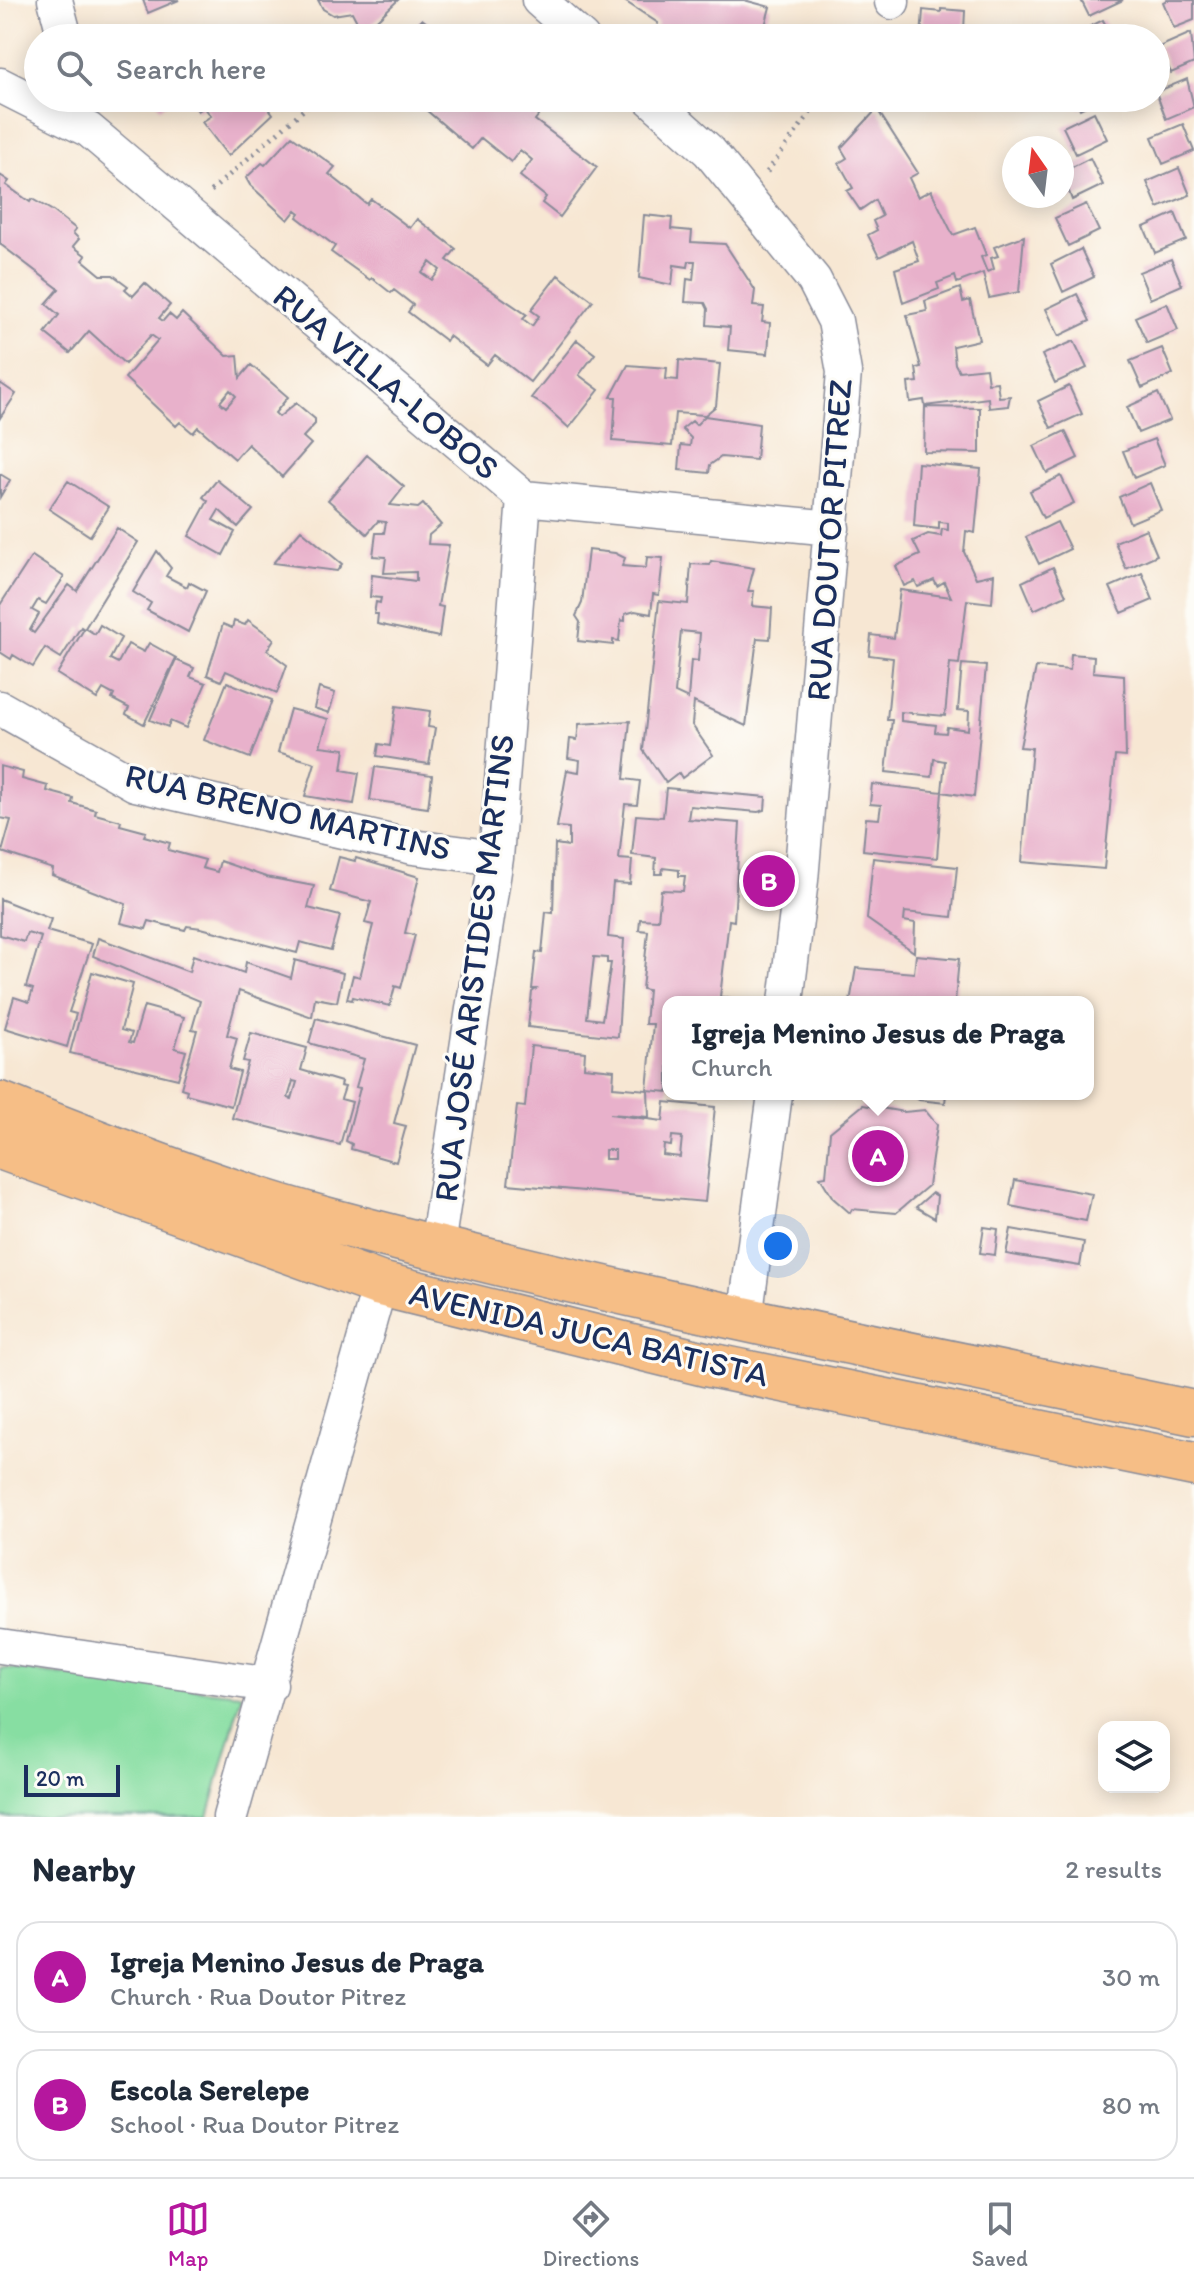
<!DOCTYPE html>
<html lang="en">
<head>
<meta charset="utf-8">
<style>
  :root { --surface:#fff; --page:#f6f6f7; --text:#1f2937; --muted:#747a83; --line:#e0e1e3; --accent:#b5179e }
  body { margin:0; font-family:Itim,sans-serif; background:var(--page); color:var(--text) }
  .controls { position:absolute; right:24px; bottom:24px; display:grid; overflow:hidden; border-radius:16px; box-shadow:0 4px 20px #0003 }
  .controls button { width:72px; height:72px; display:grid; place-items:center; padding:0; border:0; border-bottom:2px solid var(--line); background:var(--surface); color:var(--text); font:40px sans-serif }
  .compass { position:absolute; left:1002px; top:136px; width:72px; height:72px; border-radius:50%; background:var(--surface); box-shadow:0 4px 20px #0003; rotate:346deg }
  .scale { position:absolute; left:24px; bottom:20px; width:96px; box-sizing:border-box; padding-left:8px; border:4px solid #1b2f5e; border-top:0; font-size:22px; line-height:28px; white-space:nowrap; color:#1b2f5e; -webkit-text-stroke:6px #fdfcf7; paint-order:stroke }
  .you { position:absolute; left:778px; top:1246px; width:28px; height:28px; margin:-20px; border:6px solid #fff; border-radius:50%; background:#1a73e8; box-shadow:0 0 0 12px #1a73e833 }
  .badge { display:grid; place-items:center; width:52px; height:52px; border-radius:50%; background:var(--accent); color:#fff; font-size:26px; font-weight:700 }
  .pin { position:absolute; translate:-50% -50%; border:4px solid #fff; box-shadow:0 2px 8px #0006 }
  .popup { position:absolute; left:662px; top:996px; width:432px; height:104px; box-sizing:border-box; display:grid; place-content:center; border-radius:16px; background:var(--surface); filter:drop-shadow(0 2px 6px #0005); font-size:26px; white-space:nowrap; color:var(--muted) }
  .popup b { font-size:30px; color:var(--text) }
  .popup::after { content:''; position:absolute; left:50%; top:100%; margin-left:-16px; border:16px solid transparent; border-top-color:var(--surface) }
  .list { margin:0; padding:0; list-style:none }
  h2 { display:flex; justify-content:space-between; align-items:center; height:104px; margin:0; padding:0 32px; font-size:34px }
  h2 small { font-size:26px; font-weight:400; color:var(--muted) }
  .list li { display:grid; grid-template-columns:52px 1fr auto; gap:24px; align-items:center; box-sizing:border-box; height:112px; margin:0 16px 16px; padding:0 16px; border:2px solid var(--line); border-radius:24px }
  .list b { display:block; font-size:30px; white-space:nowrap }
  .list p { margin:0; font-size:26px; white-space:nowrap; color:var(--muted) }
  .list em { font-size:26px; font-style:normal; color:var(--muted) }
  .icon { flex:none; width:44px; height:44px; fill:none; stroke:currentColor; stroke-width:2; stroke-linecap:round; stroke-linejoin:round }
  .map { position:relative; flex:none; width:1194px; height:1817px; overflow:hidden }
  .search { position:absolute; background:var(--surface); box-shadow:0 4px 20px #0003; left:24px; right:24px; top:24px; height:88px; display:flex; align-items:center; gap:20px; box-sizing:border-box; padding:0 28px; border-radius:44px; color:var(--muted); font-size:30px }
  .sheet { height:360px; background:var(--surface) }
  nav { display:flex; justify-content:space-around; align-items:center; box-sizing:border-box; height:112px; border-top:2px solid var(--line); background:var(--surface); font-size:22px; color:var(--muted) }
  nav a { display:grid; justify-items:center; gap:4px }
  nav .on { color:var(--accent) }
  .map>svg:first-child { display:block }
  .green { fill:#87dea2; stroke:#518680; stroke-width:2 }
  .building { fill:#e8b1cb; fill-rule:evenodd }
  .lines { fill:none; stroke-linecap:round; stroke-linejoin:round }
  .street-casing { stroke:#898b98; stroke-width:37 }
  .primary-casing { stroke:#898b98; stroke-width:47 }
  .path { stroke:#898b98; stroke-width:5; stroke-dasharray:2 6; stroke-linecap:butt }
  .street { stroke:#fff; stroke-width:34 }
  .primary { stroke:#f6be86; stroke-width:44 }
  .labels { text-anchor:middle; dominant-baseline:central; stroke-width:6; stroke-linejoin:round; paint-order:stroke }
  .street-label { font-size:34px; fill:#1b2f5e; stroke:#fdfcf7 }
</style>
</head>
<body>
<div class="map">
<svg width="1194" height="1817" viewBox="0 0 1194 1817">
  <rect width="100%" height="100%" fill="#fdfcf7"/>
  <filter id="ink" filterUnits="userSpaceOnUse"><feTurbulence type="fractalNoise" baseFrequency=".0125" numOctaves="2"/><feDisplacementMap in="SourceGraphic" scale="16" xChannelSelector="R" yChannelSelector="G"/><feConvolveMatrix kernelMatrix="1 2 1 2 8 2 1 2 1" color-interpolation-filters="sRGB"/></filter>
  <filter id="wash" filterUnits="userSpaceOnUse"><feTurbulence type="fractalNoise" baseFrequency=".006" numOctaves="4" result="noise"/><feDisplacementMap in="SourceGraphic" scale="32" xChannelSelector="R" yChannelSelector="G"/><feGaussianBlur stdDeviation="1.8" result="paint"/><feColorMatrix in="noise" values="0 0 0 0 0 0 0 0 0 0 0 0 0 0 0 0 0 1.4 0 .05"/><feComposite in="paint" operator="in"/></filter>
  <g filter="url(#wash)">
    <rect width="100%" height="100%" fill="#f7e7d3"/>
    <path class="green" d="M0 1668 242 1694 208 1817H0Z"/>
    <g id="blocks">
      <path class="building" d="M143 0H179L148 13Z
        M318 0H398L363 33 352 12 333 15 323 9Z
        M623 0H744L770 7 765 26 775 29 772 38H683L657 28 658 23Z
        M1081 0H1123L1089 16Z
        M1167 0H1194V20L1174 28 1163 2Z
        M941 9 965 11 964 30 984 32 983 38H921L923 10 941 12Z
        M422 19 446 38H401Z
        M1103 20 1112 38H1073L1072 35Z
        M1191 33 1194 63 1171 73 1159 47Z
        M1187 79 1194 107 1166 119 1156 92Z
        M154 98H176L160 108Z
        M189 98H261L273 114 228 156 202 122 211 116 204 107 198 111Z
        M412 98H525L542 111 535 120 597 167 560 217 542 203 546 197 520 176 532 160 520 150 511 162 481 138 472 149Z
        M1075 98H1102L1080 109Z
        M877 109 918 173 909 178 918 197 931 190 953 235 975 227 986 255 981 257 987 272 994 269 991 258 998 256 994 247 1024 236 1019 292 989 298 983 273 957 283 955 276 937 283 939 289 903 303 895 269 919 261 912 241 879 257 868 235 877 230 873 221 882 216 875 200 860 210 847 191 853 188 839 163 847 158 841 148Z
        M1094 112 1107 139 1076 154 1063 127Z
        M1183 124 1194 151 1163 164 1152 137Z
        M292 136 335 167 329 174 367 204 371 199 410 228 417 219 456 249 447 260 527 315 523 319 532 326 539 316 531 310 558 275 593 301 530 382 495 355 487 365 449 336 446 341 408 312 413 305 394 290 391 293 372 278 370 280 331 252 335 246 297 217 300 213 296 210 288 220 250 185 246 178 262 163 265 165ZM430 262 440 270 432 280 422 273Z
        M1090 158 1103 185 1072 200 1062 172Z
        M1179 168 1190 195 1158 208 1147 182Z
        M0 175 9 181 6 185 30 202 32 199 53 211 76 229 73 233 79 239 73 246 86 256 83 260 101 275H113L128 286 125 289 133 296 145 283 170 305 159 318 163 321 169 314 176 320 182 313 227 356 238 355 240 378 251 365 288 397 275 413 279 417 296 403 315 419V424L303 437 311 444 282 477 248 444 235 459 198 427 193 433 180 422 176 426 125 378 158 340 151 335 125 364 89 331 70 353 45 333 59 315 46 304 59 289 0 244ZM230 390 236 396 226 407 220 402Z
        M1086 204 1099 231 1068 246 1055 218Z
        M1175 213 1186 240 1155 253 1144 227Z
        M644 215 672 218 671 229 692 231 691 242 725 244 755 290 753 306 764 307 762 322 770 323 768 354 728 350 730 327 707 325 708 309 705 303 685 302 687 279 693 280 695 261H689L688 267 674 265 672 285 639 278Z
        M1081 249 1094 277 1063 292 1051 264Z
        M1171 259 1182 285 1150 299 1139 272Z
        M960 288 963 302 970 300 979 340 953 346 955 364 959 371 986 368 988 383 997 382 999 397 1010 396 1008 406 989 408 988 398 925 406 924 400 910 402 908 383 918 382 916 368 921 367 907 315 927 311 925 301Z
        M1077 294 1090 321 1059 336 1046 309Z
        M1167 303 1178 330 1147 343 1135 317Z
        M577 340 595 354 579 375 599 390 569 428 545 406 531 398Z
        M1074 341 1087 368 1055 383 1042 355Z
        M1162 348 1173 374 1142 388 1130 361Z
        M679 360 720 364 716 406 705 415 675 413 672 446 613 441 616 397H611L628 365 667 368 666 379 678 380Z
        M0 383 16 394 0 418Z
        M1069 386 1082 414 1051 428 1038 401Z
        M1158 393 1170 420 1138 433 1127 407Z
        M925 407 980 408V453L924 452Z
        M705 416 759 424 756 460 721 457 710 465 709 473 679 470 681 445 690 446 691 438 682 429 692 421 696 425Z
        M1065 431 1078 458 1047 473 1034 446Z
        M1154 439 1165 465 1134 478 1123 451Z
        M367 455 404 487 390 505 418 508 423 504 441 525 429 535 428 544 449 545 438 606 443 607 439 637 377 624 378 614H374L376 602 380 603 381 598 370 597 372 575 416 581V572L384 573 386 557 373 556 376 533H384L386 522 378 521 367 534 328 500Z
        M918 463 981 469 975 533 966 531 964 552 976 578 994 574 992 603 967 600 959 664 950 663 945 716 901 712V721L936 725 935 732 946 733 947 727 968 730 969 711 958 710 962 664 986 666 974 797 942 792 937 858 863 850 866 818 879 819 881 805 870 804 872 784 942 792 945 761 934 759 932 777 886 772 892 720H887L893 658 869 655 871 635 894 638 900 590 951 597 944 582 937 586 934 580 918 587 915 581 904 586 896 566 920 555 913 541 928 534 941 536 942 529 948 530V523L939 522V529L914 526Z
        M0 474 10 480 0 497Z
        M1061 476 1074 503 1043 518 1030 491Z
        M217 480 253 510 238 527 219 510 213 520 235 532 223 555 189 536 208 501 203 497Z
        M68 481 109 507 90 536 49 509Z
        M1150 483 1161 510 1130 523 1119 497Z
        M1057 522 1070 549 1039 564 1026 537Z
        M117 528 138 542 85 628 95 634 100 625 121 638 110 659 118 663 128 644 144 652 149 643 176 658 144 724 126 714 129 708 112 699 114 695 103 689 97 699 57 674 84 629 81 627 61 658 45 648 33 667 13 655 11 659 0 652V605L32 556 64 577 46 604 38 600 32 610 39 614 30 630 34 633 69 585 77 591Z
        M1146 529 1157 555 1126 569 1115 542Z
        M301 530 342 564 337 571 273 563Z
        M588 550 615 553 625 558 622 566 646 568 647 557 663 558 659 595 653 594 651 614 635 611 625 614V621L621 620 619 641 613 640V645L578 641 580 622 576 616 582 603Z
        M157 551 171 568 166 576 187 587 189 582 206 591 188 632 147 610 151 603 133 592Z
        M711 561 754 568 748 591H754L752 606 772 608 770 639 757 638 746 726 694 702 692 725 713 755 682 778 679 773 666 783 643 750 659 601 688 604 691 564 710 565ZM681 631 700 633 698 661 691 660 688 699 675 693Z
        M1053 567 1066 595 1034 610 1022 582Z
        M1142 573 1153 600 1122 613 1110 587Z
        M248 620 274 639 267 650 287 665 277 693 226 671 221 681 207 675 223 624 232 628 234 621 245 625Z
        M1071 654 1094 656 1093 672 1124 675 1126 757 1115 756 1104 869 1022 862 1032 748 1020 747 1036 667 1070 670Z
        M176 660 194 668 190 677 206 683 186 728 170 721 168 727 150 720Z
        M227 682 272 700 250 758 204 740Z
        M319 688 335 693 329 713 314 708Z
        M396 706 430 711 428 727 435 728 429 764 377 756 379 744 390 746Z
        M290 709 328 719 320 746 345 749 342 770 359 773 354 804 305 796 315 763 278 752Z
        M630 721 624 779 640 781 637 805 625 804 619 859 632 860 630 884 613 883 608 937 624 939 618 1037 528 1027 532 992 536 989H532L536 952 542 953 546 912 553 913 555 844 569 846V828L557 827 567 770 579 772 580 760 568 758 570 739 577 740 579 724ZM594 957 607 958V963H611L602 1020 587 1018Z
        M0 766 23 772 22 779 48 786 47 791 73 798 72 803 96 810 95 814 121 821 120 825 146 832 144 836 170 843 168 850 205 860 202 868 217 872 220 861 266 877 314 886 308 908 340 916 331 950 300 942 297 953 201 928 187 926 185 930 149 921 146 929 121 923 126 904 52 875 53 869 2 852 11 820 0 818Z
        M375 767 432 775 428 808 370 800Z
        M666 788 766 797 765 810 758 812 690 806 688 819 740 823 734 921 729 920 720 997 732 998 731 1002H668V1092L648 1090 649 1117 610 1114 663 1121 665 1102 715 1107 705 1202 508 1184 517 1106 525 1107 531 1046 585 1052 584 1067 614 1070 613 1087 647 1090 653 1024H645L648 990 642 989 648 931 639 930 640 919 658 920 661 890 683 891 685 876H679V870L663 868 662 874H655L656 858 632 855 636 815 663 817ZM672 1136 682 1137 680 1157 663 1155 664 1145 671 1146ZM605 1150H615V1159H605Z
        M339 857 355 861 356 858 419 877 405 933 415 935 401 988 395 986 390 1006 353 997 352 1000 347 999 353 975 360 977 373 925 365 923 371 902 330 891Z
        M873 858 957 867 952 917 905 912 904 921 915 923 914 952 867 919Z
        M0 899 51 919 47 931 92 944 69 1012 76 1014 67 1047 5 1028 14 997 29 1002 33 989 26 987 41 937 27 933 24 942 0 935Z
        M98 938 189 972 193 955 244 973 246 962 291 978 295 960 343 973 337 1002 315 998 312 1017 239 991 227 1035 237 1038 229 1069 240 1072 231 1106 186 1094 187 1090 181 1088 197 1030 192 1029 200 1001 93 956Z
        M916 955 959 959 955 1002H850L856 968 914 973Z
        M92 972 133 984 121 1030 132 1033 129 1042 133 1043 144 1006 184 1017 175 1048 186 1051 178 1079 70 1053Z
        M316 1018 415 1045 394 1123 406 1126 396 1162 351 1149 352 1144 346 1141 360 1088 356 1087 364 1059 309 1043Z
        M251 1033 307 1048 301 1070 341 1082 340 1086 345 1087 341 1099 352 1102 340 1145 232 1118 248 1062 243 1061ZM293 1081 297 1082 292 1099 288 1098Z
        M911 1094H946L945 1103 919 1100Z
        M863 1105 904 1112 925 1110 937 1125 928 1186 896 1213 852 1209 850 1213 833 1198 820 1177 826 1176 830 1132Z
        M1015 1180 1092 1194 1086 1221 1010 1206Z
        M932 1193 937 1196 935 1218 916 1207Z
        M984 1227 998 1229 995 1255 980 1253Z
        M1011 1229 1084 1242 1080 1266 1006 1254Z"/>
    </g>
  </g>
  <g filter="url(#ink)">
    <use href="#blocks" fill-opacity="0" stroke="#898b98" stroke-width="2"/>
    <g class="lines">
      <defs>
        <path id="street" d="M55 0 65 38
          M539 0 582 38
          M892 2V0
          M0 85 89 130 524 498 832 528
          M650 98 709 151 814 280 835 321 844 372 801 880 786 1002
          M0 708 135 784 413 847 496 858
          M437 1246 496 858 524 498
          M745 1319 775 1094
          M0 1646 270 1685
          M230 1817 380 1284"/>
        <path id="primary" d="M0 1104C107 1146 216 1190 328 1220 613 1296 904 1353 1194 1413
          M0 1147 380 1284 705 1364 1194 1464"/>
      </defs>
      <use href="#street" class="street-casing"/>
      <use href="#primary" class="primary-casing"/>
      <path class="path" d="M865 38 874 26
        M767 172 821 98
        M211 191 310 104"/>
      <use href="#street" class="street"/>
      <use href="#primary" class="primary"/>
    </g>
  </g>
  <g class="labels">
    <g class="street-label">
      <text transform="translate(386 382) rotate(40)">RUA VILLA-LOBOS</text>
      <text transform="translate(829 540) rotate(-86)">RUA DOUTOR PITREZ</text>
      <text transform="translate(288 812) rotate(13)">RUA BRENO MARTINS</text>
      <text transform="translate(474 968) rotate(-83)">RUA JOSÉ ARISTIDES MARTINS</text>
      <text transform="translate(589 1334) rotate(13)">AVENIDA JUCA BATISTA</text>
    </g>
  </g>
</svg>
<div class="controls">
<button><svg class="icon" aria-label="layers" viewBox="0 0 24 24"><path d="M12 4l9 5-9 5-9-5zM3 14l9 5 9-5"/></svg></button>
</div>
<svg class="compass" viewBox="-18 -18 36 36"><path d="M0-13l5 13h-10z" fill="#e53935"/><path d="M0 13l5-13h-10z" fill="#747a83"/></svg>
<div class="scale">20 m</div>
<div class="you"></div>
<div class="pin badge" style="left:878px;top:1156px">A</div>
<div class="popup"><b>Igreja Menino Jesus de Praga</b>Church</div>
<div class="pin badge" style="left:769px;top:881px">B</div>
<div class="search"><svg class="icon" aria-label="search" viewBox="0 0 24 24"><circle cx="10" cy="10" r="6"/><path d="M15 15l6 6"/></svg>Search here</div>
</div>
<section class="sheet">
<h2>Nearby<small>2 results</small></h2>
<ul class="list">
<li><span class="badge">A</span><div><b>Igreja Menino Jesus de Praga</b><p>Church · Rua Doutor Pitrez</p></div><em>30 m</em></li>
<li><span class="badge">B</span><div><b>Escola Serelepe</b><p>School · Rua Doutor Pitrez</p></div><em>80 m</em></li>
</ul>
</section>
<nav>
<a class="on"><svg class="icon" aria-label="map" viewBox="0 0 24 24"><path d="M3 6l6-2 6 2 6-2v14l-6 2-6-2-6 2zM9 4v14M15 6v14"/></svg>Map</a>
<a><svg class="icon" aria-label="directions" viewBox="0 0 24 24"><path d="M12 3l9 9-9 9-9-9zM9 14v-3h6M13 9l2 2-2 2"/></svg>Directions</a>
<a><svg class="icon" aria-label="saved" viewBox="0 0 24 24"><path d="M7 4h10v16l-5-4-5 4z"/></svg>Saved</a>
</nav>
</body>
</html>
